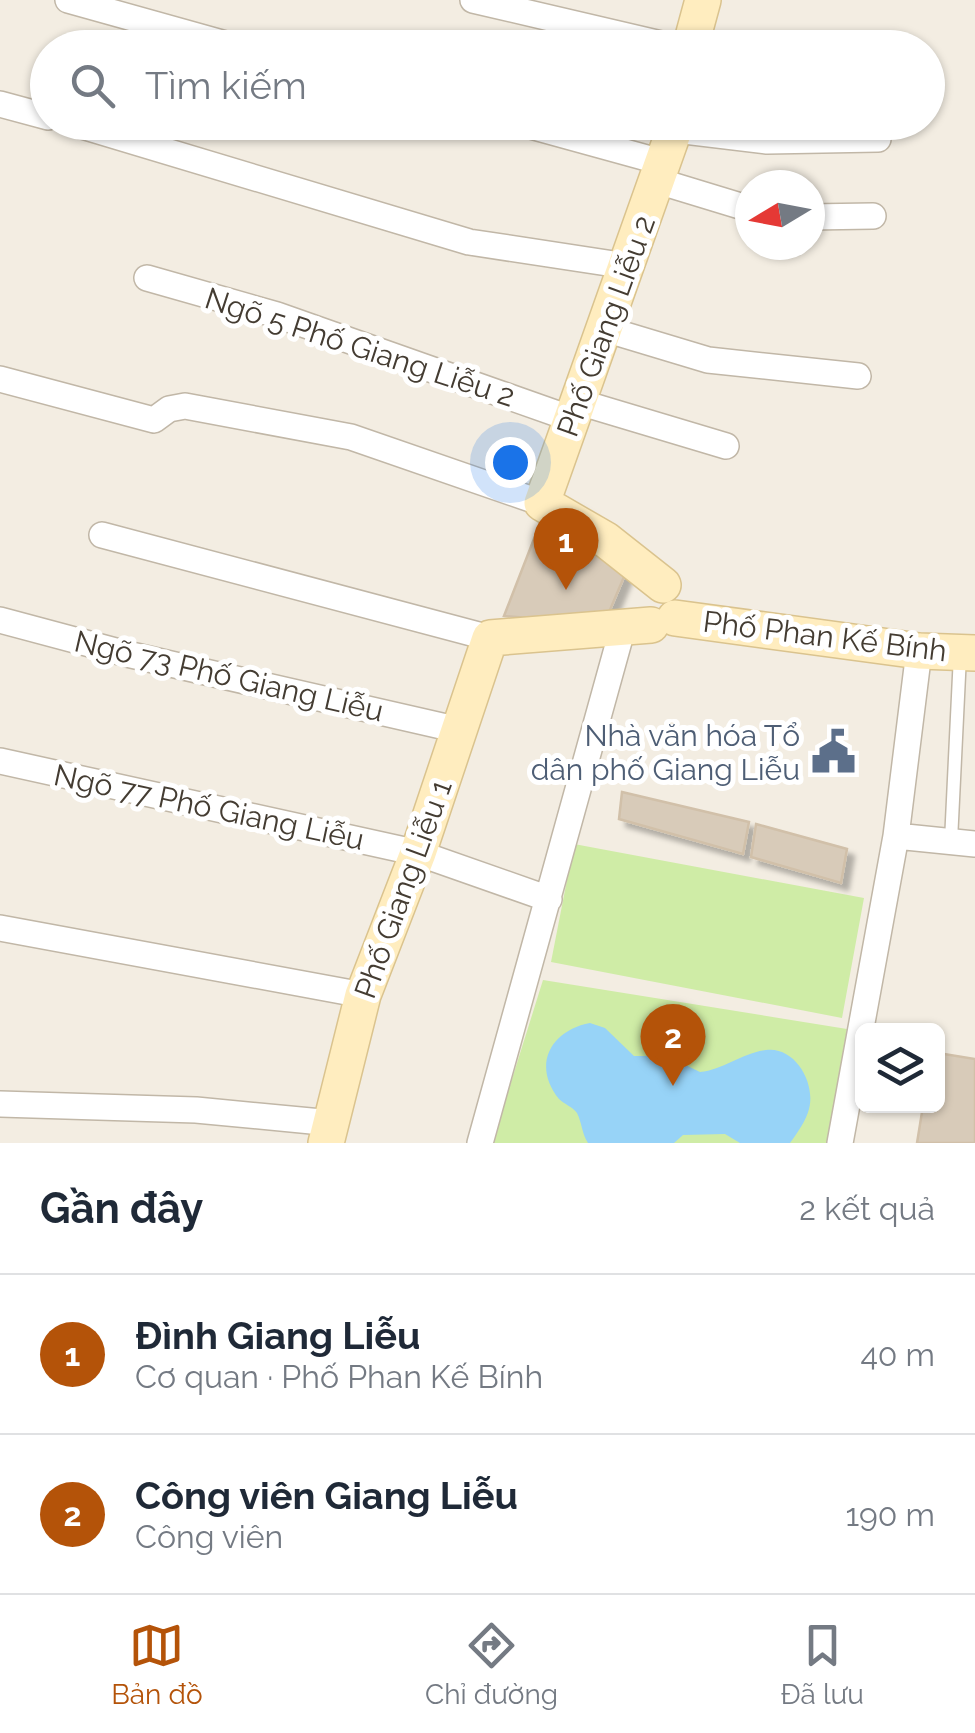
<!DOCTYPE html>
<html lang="vi">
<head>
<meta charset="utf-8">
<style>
  :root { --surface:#fff; --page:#f6f6f7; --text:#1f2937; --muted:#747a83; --line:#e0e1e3; --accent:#b45309 }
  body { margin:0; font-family:Raleway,sans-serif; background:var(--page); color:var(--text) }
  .controls { position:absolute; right:30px; bottom:30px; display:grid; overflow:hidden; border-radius:15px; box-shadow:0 2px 8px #0004 }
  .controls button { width:90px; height:90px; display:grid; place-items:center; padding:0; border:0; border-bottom:2px solid var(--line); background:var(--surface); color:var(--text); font:50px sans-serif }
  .compass { position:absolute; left:735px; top:170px; width:90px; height:90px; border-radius:50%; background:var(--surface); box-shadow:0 2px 8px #0004; rotate:260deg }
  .you { position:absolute; left:510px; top:462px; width:35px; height:35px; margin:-25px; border:8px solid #fff; border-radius:50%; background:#1a73e8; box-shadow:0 0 0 15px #1a73e833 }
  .badge { display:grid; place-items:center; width:65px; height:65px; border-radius:50%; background:var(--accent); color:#fff; font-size:32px; font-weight:700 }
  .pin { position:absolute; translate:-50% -82px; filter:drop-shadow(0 2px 5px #0008) }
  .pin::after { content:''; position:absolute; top:52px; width:35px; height:30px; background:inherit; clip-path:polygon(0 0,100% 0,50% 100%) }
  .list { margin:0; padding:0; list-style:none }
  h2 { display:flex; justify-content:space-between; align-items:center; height:130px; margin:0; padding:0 40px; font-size:42px }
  h2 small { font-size:32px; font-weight:400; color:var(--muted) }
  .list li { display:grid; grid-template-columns:65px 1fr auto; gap:30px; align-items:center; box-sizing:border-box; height:160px; padding:0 40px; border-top:2px solid var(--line) }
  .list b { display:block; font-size:38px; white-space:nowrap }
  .list p { margin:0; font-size:32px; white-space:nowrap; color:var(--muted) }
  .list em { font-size:32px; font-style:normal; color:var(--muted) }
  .icon { flex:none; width:55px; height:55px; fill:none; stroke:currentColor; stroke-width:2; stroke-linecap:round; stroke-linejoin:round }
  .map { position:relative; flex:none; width:975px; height:1143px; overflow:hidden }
  .search { position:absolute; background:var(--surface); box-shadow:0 2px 8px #0004; left:30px; right:30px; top:30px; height:110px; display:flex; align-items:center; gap:25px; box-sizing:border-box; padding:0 35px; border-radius:55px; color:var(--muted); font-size:38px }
  .sheet { height:450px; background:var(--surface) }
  nav { display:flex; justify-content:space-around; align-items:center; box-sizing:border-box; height:140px; border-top:2px solid var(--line); background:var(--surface); font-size:28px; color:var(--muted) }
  nav a { display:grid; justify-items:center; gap:5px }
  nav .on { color:var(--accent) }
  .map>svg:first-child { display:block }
  .green { fill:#cfeca6 }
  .water { fill:#97d3f7 }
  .building { fill:#d8cbb9; stroke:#d1c0a9; stroke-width:2.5; filter:url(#shadow) }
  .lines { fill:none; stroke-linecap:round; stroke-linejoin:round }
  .lane-casing { stroke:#c1b7a7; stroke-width:15 }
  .street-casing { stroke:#c1b7a7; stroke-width:28 }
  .secondary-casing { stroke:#dac38e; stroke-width:38 }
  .lane { stroke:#fff; stroke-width:12 }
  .street { stroke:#fff; stroke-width:25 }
  .secondary { stroke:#ffedbf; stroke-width:35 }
  .labels { text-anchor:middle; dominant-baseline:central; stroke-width:10; stroke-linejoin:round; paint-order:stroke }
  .street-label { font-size:30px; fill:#443c32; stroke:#fff }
  .service-label { font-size:30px; fill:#4e5e75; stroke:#fff; text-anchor:end }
</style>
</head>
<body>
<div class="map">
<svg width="975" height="1143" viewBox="0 0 975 1143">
  <defs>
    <filter id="shadow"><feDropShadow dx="7" dy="7" stdDeviation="2.5" flood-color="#0004"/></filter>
  </defs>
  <rect width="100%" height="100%" fill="#f3ede2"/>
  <path class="green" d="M574 844 864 898 842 1018 551 962Z
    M543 980 847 1029 827 1143H492Z"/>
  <path class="water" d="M590 1023 605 1028 634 1056H667L700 1072C723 1070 742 1053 766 1050 795 1046 816 1083 809 1109 806 1121 797 1133 790 1143H740L725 1134 683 1135 674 1143H588C582 1134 582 1123 577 1113 573 1107 564 1104 559 1099 531 1064 552 1030 590 1023Z"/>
  <path class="building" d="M544 513 629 565 604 624 504 616Z
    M622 792 749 822 743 854 619 819Z
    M756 824 847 849 841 883 751 857Z
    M938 1053 975 1059V1143H917L923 1106H938Z"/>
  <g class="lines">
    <defs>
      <path id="lane" d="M951 841 960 655"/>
      <path id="street" d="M68 0 240 48
        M473 0 678 48
        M0 104 48 117
        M69 122 469 242 627 266
        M516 122 665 163
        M676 130 767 141 878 139
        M658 181 750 209
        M810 217 873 216
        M147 278 277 315 572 419
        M605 329 708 360 858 376
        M0 379 154 420 169 409 185 406 351 437 542 503
        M579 402 726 446
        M102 535 490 638
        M0 620 127 654 459 730
        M0 761 418 853 549 899
        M896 836 975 844
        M0 928 363 995
        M0 1104 196 1110 332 1123
        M480 1143 623 627
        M840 1143 896 836 919 651"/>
      <path id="secondary" d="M690 48 703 0
        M663 585 606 540 542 503 677 122
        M675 618 919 651 975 653
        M326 1143 363 995 418 853 490 638 651 625"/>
    </defs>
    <use href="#lane" class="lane-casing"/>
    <use href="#street" class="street-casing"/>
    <use href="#secondary" class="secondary-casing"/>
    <use href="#lane" class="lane"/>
    <use href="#street" class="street"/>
    <use href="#secondary" class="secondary"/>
  </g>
  <defs>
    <symbol id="civic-bare" viewBox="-9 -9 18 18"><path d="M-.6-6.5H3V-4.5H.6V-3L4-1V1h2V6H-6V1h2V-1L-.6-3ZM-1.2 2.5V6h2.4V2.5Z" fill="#5c6f8a" stroke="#fff" stroke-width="2.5" paint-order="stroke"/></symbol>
  </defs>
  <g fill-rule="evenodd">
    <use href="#civic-bare" x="802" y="720" width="63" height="63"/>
  </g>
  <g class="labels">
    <g class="street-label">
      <text transform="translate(606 326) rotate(-70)">Phố Giang Liễu 2</text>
      <text transform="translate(360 347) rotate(18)">Ngõ 5 Phố Giang Liễu 2</text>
      <text transform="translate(825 636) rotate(7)">Phố Phan Kế Bính</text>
      <text transform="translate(229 676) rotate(13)">Ngõ 73 Phố Giang Liễu</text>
      <text transform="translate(209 807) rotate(12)">Ngõ 77 Phố Giang Liễu</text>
      <text transform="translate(403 889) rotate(-70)">Phố Giang Liễu 1</text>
    </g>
    <g class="service-label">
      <text x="800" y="735">Nhà văn hóa Tổ<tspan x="800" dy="34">dân phố Giang Liễu</tspan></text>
    </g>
  </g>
</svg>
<div class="controls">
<button><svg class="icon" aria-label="layers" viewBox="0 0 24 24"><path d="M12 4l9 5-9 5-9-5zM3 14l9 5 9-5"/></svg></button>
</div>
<svg class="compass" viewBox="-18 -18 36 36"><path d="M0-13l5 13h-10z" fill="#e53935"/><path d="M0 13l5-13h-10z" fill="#747a83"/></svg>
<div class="you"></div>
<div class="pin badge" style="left:566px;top:590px">1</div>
<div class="pin badge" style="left:673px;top:1086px">2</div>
<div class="search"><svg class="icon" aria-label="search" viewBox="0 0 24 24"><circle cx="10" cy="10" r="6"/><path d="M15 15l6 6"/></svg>Tìm kiếm</div>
</div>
<section class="sheet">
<h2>Gần đây<small>2 kết quả</small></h2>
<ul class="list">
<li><span class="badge">1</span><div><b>Đình Giang Liễu</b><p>Cơ quan · Phố Phan Kế Bính</p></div><em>40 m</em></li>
<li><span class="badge">2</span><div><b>Công viên Giang Liễu</b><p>Công viên</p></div><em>190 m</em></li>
</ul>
</section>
<nav>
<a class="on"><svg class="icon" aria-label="map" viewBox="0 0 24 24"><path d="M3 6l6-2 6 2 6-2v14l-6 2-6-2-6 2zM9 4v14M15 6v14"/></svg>Bản đồ</a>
<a><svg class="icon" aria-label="directions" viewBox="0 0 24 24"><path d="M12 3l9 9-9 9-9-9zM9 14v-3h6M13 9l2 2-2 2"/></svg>Chỉ đường</a>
<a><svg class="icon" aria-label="saved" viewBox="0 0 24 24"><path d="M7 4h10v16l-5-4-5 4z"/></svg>Đã lưu</a>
</nav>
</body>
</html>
